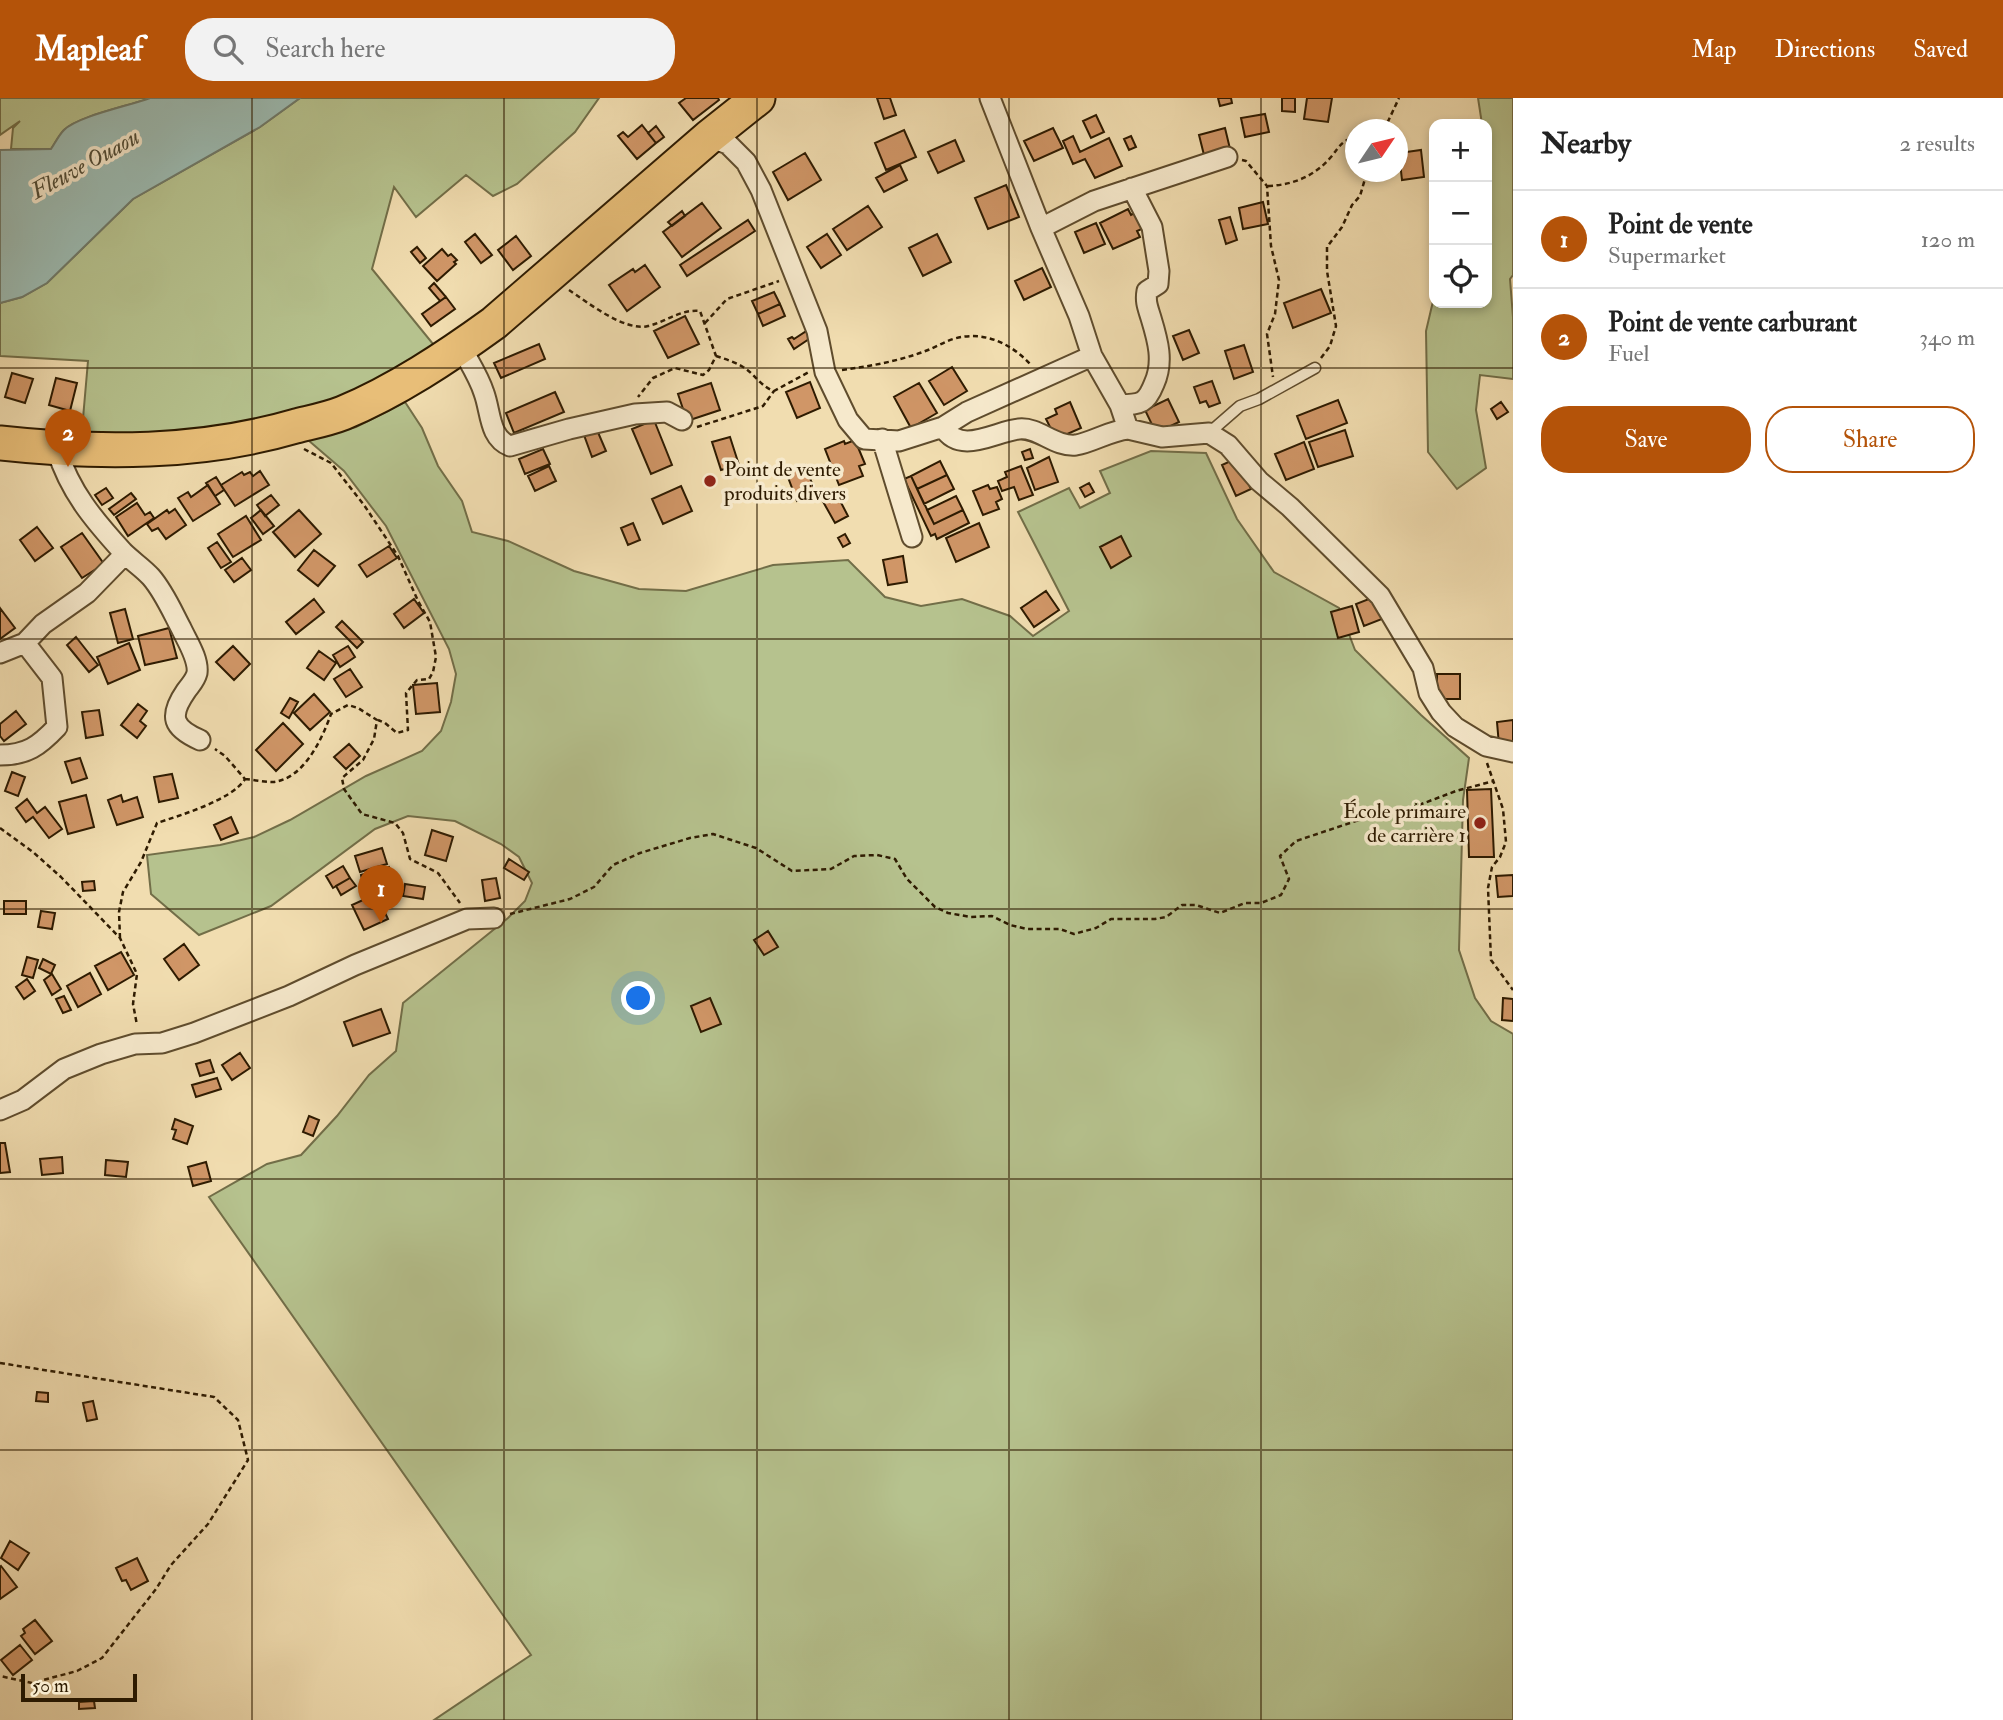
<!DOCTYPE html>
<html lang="en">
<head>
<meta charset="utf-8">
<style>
  :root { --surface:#fff; --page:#f2f2f2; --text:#222; --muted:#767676; --line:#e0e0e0; --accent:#b45309 }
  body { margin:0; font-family:"IM FELL Double Pica",serif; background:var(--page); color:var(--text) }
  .controls { position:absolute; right:21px; top:21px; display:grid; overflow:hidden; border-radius:14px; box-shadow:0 4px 10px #0003 }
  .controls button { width:63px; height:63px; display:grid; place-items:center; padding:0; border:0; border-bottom:2px solid var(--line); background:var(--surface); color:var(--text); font:35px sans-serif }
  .compass { position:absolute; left:1345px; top:21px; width:63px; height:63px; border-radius:50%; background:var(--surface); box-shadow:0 4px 10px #0003; rotate:55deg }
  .scale { position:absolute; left:21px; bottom:18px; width:116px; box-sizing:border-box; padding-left:7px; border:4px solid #2e1b01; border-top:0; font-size:19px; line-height:24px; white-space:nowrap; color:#2e1b01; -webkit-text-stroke:5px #f6e9cc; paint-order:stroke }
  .you { position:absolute; left:639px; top:901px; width:24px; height:24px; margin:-18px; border:5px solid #fff; border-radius:50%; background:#1a73e8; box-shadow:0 0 0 10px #1a73e833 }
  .badge { display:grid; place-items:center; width:46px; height:46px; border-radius:50%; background:var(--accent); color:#fff; font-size:23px; font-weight:700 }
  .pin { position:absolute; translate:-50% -58px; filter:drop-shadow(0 2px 4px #0008) }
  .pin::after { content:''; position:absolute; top:37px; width:24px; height:21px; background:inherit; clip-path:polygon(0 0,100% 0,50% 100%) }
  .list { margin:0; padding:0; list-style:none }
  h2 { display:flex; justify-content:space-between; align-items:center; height:91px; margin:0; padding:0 28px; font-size:30px }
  h2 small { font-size:23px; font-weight:400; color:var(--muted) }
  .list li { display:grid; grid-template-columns:46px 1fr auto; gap:21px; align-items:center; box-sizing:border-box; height:98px; padding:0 28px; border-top:2px solid var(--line) }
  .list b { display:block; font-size:26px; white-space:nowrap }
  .list p { margin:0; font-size:23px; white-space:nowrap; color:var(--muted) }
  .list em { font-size:23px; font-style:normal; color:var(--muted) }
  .actions { display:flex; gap:14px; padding:21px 28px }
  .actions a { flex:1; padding:16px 0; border:2px solid var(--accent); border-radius:28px; text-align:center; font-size:24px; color:var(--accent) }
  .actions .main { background:var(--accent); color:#fff }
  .icon { flex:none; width:38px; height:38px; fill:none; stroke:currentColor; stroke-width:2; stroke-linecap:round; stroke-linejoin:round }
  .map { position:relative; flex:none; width:1513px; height:1622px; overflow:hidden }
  header { display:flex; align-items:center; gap:42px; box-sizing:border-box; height:98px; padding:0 35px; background:var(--accent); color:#fff }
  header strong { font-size:33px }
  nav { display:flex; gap:38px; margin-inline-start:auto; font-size:24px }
  .search { width:490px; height:63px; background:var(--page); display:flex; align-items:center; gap:18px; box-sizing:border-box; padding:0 24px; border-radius:28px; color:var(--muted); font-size:26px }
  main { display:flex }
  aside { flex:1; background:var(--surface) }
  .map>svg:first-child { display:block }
  .green { fill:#b6c28e; stroke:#726e48; stroke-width:2 }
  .water { fill:#9cbbb2; stroke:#707b6b; stroke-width:2 }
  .building { fill:#d09667; stroke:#2e1b01; stroke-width:2 }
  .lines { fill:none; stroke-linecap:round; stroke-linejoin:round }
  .lane-casing { stroke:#5f4c2d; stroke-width:13 }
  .street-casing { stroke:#5f4c2d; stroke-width:23 }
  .highway-casing { stroke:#2e1b01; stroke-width:37 }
  .path { stroke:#2e1b01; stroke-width:2.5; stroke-dasharray:5 3.5; stroke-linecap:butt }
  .lane { stroke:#f6e9cc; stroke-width:10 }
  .street { stroke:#f6e9cc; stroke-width:19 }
  .highway { stroke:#e8be78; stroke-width:33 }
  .grid { fill:none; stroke:#2e1b01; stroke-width:2; stroke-opacity:0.55 }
  .poi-dot { fill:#8f2418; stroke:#f6e9cc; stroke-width:2.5 }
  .labels { text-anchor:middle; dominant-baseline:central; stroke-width:7; stroke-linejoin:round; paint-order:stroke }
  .poi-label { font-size:21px; fill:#2e1b01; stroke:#f6e9cc; text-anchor:start }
  .water-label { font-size:23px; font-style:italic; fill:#4f4b36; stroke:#f6e9cc }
</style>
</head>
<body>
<header>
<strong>Mapleaf</strong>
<div class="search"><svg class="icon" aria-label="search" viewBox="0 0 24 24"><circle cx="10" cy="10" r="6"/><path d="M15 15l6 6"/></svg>Search here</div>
<nav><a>Map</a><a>Directions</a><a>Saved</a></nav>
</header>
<main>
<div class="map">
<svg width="1513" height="1622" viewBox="0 0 1513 1622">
  <rect width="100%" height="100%" fill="#f1ddb0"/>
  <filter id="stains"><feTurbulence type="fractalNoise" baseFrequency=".00286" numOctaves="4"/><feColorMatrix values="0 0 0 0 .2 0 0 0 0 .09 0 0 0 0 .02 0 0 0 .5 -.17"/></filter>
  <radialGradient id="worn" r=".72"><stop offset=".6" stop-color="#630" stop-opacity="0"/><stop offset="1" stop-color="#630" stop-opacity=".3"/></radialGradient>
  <path class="green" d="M0 0H150C129 8 78 18 64 32 59 37 55 45 51 51H11L13 30 20 23 0 37Z
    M300 0H599L575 34 517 86 493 98 466 77 416 119 394 89 372 171 442 257 386 290 235 330 83 339 82 332 88 263 0 258V205L22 199 47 185 133 101 260 29Z
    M1478 0H1513V177L1510 181 1513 219V281L1480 277 1476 312 1486 370 1457 391 1428 354 1426 233 1434 199V205H1487V26H1482Z
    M405 304 422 330 438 368 462 403 472 434 508 443 574 473 639 491 686 493 773 467 848 462 885 499 921 508 962 501 1010 518 1033 538 1069 513 1018 414 1069 390 1080 410 1110 395 1100 373 1151 353 1206 355 1237 421 1274 474 1339 510 1355 552 1421 617 1469 660 1463 702 1459 852 1475 900 1491 923 1513 936V1622H434L531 1557 209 1099 267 1066 301 1057 337 1018 369 977 396 953 403 905 508 820 525 803 532 785 519 759 501 746 455 723 408 718 375 731 271 808 199 837 151 796 147 757 220 747 254 739 290 722 366 678 422 653 441 633 451 604 456 576 449 551 386 428 344 373 308 342 356 329Z"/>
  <path class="water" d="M150 0H300L260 29 133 101 47 185 22 199 0 205V52L51 51C55 45 59 37 64 32 78 18 129 8 150 0Z"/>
  <path class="building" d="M686 0H718L719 2 693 22 679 5Z
    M877 0H890L896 17 884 21Z
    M1218 0H1231L1232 5 1220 8Z
    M1282 0H1295V14L1282 13Z
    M1307 0H1332L1328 24 1304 21Z
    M1265 16 1269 34 1245 39 1241 20Z
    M1096 17 1104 34 1091 40 1083 23Z
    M642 27 656 45 637 61 618 38 623 34 628 39Z
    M656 28 664 39 656 45 648 35Z
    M1053 30 1063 50 1034 63 1024 43Z
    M1225 30 1231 55 1205 61 1199 37Z
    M904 32 916 59 886 72 875 45Z
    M1073 38 1080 54 1109 40 1122 68 1095 80 1085 61 1073 66 1063 43Z
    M1131 38 1136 49 1129 52 1124 41Z
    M955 42 964 63 938 75 928 54Z
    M1421 52 1424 79 1402 82 1399 55Z
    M805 55 821 82 788 102 773 74Z
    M900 67 907 82 884 94 876 80Z
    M1006 87 1019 119 988 131 975 100Z
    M1263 104 1268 126 1243 131 1239 110Z
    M702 105 721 130 682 159 663 134Z
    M868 108 882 129 847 152 833 131Z
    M1128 111 1131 117 1137 114 1144 130 1137 133 1140 139 1113 151 1100 125Z
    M682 113 685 118 672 128 668 124Z
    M1230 119 1237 142 1226 146 1219 122Z
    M748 122 755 133 687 178 680 167Z
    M1096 125 1105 146 1084 155 1075 134Z
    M475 136 492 157 481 165 465 144Z
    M827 136 841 157 821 170 807 149Z
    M937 136 951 164 923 178 909 150Z
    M516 138 531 158 513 172 498 152Z
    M417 149 426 160 420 165 411 154Z
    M442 151 448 158 451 156 457 162 454 164 456 166 437 183 423 168Z
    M645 167 660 189 627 213 609 187 633 171 635 174Z
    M1042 170 1051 189 1024 202 1015 183Z
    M434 185 446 199 440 203 429 190Z
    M1321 191 1331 215 1293 230 1284 205Z
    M774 194 780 206 758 216 752 203Z
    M446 199 455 211 431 228 422 216Z
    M780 206 785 218 763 228 758 216Z
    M685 218 699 246 668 260 654 233Z
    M808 232 812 239 794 251 788 241 792 239 794 241Z
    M1189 232 1199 255 1183 262 1173 238Z
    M539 246 545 261 501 280 494 265Z
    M1244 247 1253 274 1234 281 1225 253Z
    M952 269 967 293 944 307 929 283Z
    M12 275 33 281 25 305 5 299Z
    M56 280 77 285 70 313 49 307Z
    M1212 283 1220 305 1209 309 1206 303 1200 305 1194 289Z
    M810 284 820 310 797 320 786 294Z
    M711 285 720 312 687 323 678 296Z
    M919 285 937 315 911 330 894 299Z
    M555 294 564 314 514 335 506 315Z
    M1168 301 1179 324 1156 335 1145 312Z
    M1338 302 1347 325 1306 341 1297 318Z
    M1070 304 1081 330 1056 341 1046 321 1057 316 1055 311Z
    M1501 304 1508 314 1497 321 1491 311Z
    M654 322 672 367 651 376 632 331Z
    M597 332 606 353 592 359 584 337Z
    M1345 332 1353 358 1318 369 1309 344Z
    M730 339 739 367 721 372 712 344Z
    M855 342 865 366 859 368 863 378 839 387 825 351 844 343 845 346Z
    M1304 344 1314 371 1286 382 1275 356Z
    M543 351 550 366 525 376 519 361Z
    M1030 351 1033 360 1025 362 1022 354Z
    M1049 359 1058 384 1035 392 1027 370Z
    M1237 360 1251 391 1236 398 1222 367Z
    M940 363 947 377 917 391 911 378Z
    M805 367 816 396 797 403 786 374Z
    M549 368 556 383 535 393 528 378Z
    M1021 368 1033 397 1019 402 1014 389 1002 393 998 383 1007 379 1005 374Z
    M260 373 269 387 235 408 221 387 242 374 244 377 250 374 253 378Z
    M947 377 954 391 924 406 917 391Z
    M911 378 934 426 963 412 969 425 937 441 935 436 931 438 904 381Z
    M216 379 224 392 215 398 206 385Z
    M1089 385 1094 394 1085 399 1080 390Z
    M208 387 220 406 193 423 178 400 188 394 191 399Z
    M988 387 990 391 997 389 1002 401 996 404 999 411 983 417 973 393Z
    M681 388 692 413 663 426 652 401Z
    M106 390 113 400 102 407 95 397Z
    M835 393 848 418 835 425 821 400Z
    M131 395 136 401 114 417 109 411Z
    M271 397 279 407 265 418 257 407Z
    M956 398 963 412 934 426 927 412Z
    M137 405 145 417 150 414 154 420 128 438 116 419Z
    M175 411 186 427 166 441 158 430 152 433 147 426 167 412 169 415Z
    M261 412 274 428 263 436 251 420Z
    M299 412 321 436 295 459 273 434Z
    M246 418 261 442 233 459 218 436Z
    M633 425 640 442 628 447 621 430Z
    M979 425 989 449 956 464 946 440Z
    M37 429 53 450 35 463 20 442Z
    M82 435 104 466 82 480 61 449Z
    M845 436 850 445 843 449 838 440Z
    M1121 438 1131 458 1111 470 1100 449Z
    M217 444 231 464 221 470 208 450Z
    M389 448 397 460 367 479 359 467Z
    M314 452 335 468 318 488 298 472Z
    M903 458 907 484 888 487 883 462Z
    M242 460 251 472 234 484 225 472Z
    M1046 493 1059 512 1034 529 1021 510Z
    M1374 499 1382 521 1364 528 1356 506Z
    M314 501 324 514 296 536 286 524Z
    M414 501 424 515 404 530 394 516Z
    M1352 508 1359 534 1338 540 1331 514Z
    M0 510 15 530 0 541Z
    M125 511 133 541 118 545 110 515Z
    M342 523 363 544 357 550 336 529Z
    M169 530 177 560 145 567 138 538Z
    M76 539 98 567 89 574 67 547Z
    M129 545 140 572 108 586 97 559Z
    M233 548 250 566 234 582 216 564Z
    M348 548 355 559 340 569 333 557Z
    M319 553 336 565 324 582 307 570Z
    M350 571 362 589 346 599 334 581Z
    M1437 576H1460V601H1437Z
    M437 585 440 614 416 616 413 587Z
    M314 596 330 614 310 632 294 615Z
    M290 600 298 604 289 620 281 615Z
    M138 606 147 613 140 623 146 628 137 640 121 627Z
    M99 612 103 637 86 640 82 614Z
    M16 613 26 626 4 643 0 638V626Z
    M1513 622V646L1499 647 1497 624Z
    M283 625 303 646 276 673 256 652Z
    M349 646 360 658 346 671 334 659Z
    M80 660 87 680 72 685 65 664Z
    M12 674 25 679 18 698 5 693Z
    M172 676 178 700 159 704 154 679Z
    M1491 691 1494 759H1469L1467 692Z
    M86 697 94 729 68 736 59 704Z
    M121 697 123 704 137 699 143 719 117 727 108 702Z
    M27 701 37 715 45 709 62 731 49 740 33 719 26 724 16 710Z
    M231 719 238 735 221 742 214 727Z
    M432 732 453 739 446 763 425 757Z
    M382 750 387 766 360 774 355 758Z
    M509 761 529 774 524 782 504 770Z
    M343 768 350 780 333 790 326 778Z
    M389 769 392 778 363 786 361 777Z
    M1513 777V798L1498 799 1496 778Z
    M350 780 356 788 341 797 336 788Z
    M496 780 500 800 485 803 482 782Z
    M94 783 95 792 83 793 82 784Z
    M405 786 425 789 423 801 403 798Z
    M376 796 388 821 364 832 352 807Z
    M4 803H26V816H4Z
    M41 813 55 815 52 831 38 829Z
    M768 833 778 849 764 857 754 842Z
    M184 846 199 867 179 882 164 861Z
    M121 854 134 877 108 892 95 868Z
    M27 859 38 862 33 880 22 877Z
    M43 861 55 867 51 876 39 870Z
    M90 875 101 896 78 909 67 888Z
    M52 876 61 891 52 897 44 882Z
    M27 881 35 893 24 901 16 889Z
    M64 898 71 912 63 915 56 901Z
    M710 900 721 926 701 934 691 908Z
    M1503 900 1513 901V923L1502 922Z
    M381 911 390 935 353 948 344 924Z
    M240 955 250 970 232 982 222 967Z
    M210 962 214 974 200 978 196 966Z
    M217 980 221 991 196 999 192 987Z
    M309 1018 319 1022 313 1038 303 1034Z
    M175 1021 193 1028 187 1046 173 1041 176 1032 172 1031Z
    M0 1045H5L10 1074 0 1075Z
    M62 1059 63 1075 42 1077 40 1061Z
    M106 1062 128 1064 126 1079 105 1077Z
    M206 1064 211 1083 193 1088 188 1069Z
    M37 1294 48 1295V1304L36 1303Z
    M93 1303 97 1321 87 1323 83 1305Z
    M10 1443 29 1455 18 1472 1 1460Z
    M137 1460 148 1483 131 1492 126 1482 122 1483 116 1470Z
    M1 1468 17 1489 0 1501V1469Z
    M35 1522 52 1543 35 1556 21 1538 25 1535 23 1531Z
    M20 1547 32 1562 13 1577 1 1562Z
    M94 1603 95 1610 79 1611V1604Z"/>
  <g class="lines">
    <defs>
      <path id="lane" d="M1209 335 1240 308 1259 301 1315 270"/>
      <path id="street" d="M990 0 1041 130 1079 218 1092 258
        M709 39 728 46 746 64 761 92 817 233 825 274 848 322 864 341 899 343 943 329 967 314 1092 258 1120 307 1128 331 1162 339 1209 335 1228 347 1259 383 1290 409 1380 498 1423 570 1429 595 1441 614 1455 629 1486 648 1513 654
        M1041 130 1094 103 1227 59
        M461 249C469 264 479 279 484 295 491 314 489 340 510 348L569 331 635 316 667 314 682 322
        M1120 307C1141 306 1146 306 1154 286 1164 264 1158 243 1151 220 1148 210 1145 204 1147 193L1158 186 1159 173 1152 129 1132 90
        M943 329C960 358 996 333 1019 331 1039 329 1054 349 1076 347 1093 344 1109 333 1128 331
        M882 341 912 439
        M57 352C70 394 94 422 123 454 132 463 143 470 151 479 164 494 172 513 181 530 187 543 199 561 197 575 195 583 190 587 186 593 168 619 173 630 200 642
        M0 555 25 545 43 526 87 495 125 456
        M0 657C27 657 39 648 57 629L52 580 25 545
        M0 1012 23 1002 64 971 101 956 135 946 162 945 194 935 289 898 355 867 467 821 494 820"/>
      <path id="highway" d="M0 345C99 356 200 356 296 328 312 324 328 321 343 315 396 293 447 259 494 225L709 39 758 0"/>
    </defs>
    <use href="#lane" class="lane-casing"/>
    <use href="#street" class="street-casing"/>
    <use href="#highway" class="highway-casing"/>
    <path class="path" d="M1384 32 1399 0
      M1242 62 1246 63 1267 88 1271 148 1279 182 1275 216 1267 236 1273 279
      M1268 88C1293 87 1315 78 1331 59 1340 48 1342 42 1356 39
      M569 192C587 204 625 234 648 228 666 224 680 211 700 213L716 258 709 272 703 277 675 270 653 280 638 299
      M705 225 727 201 779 183
      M716 258C725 261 735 264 743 269 755 276 760 288 774 293L809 274
      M1321 260 1330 248 1336 228 1327 173V149L1342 129 1352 107 1360 98 1367 74
      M842 272C871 268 900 263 928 252 936 249 944 244 953 241 983 232 1011 245 1031 267
      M697 329 763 308 774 293
      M304 351 331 365 364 407 398 458 418 503 430 524 436 559 433 574 429 581 417 582 406 595 408 632 397 635 385 625 378 622
      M1487 665 1503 711 1506 744 1500 759 1492 769 1488 790 1491 862 1513 892
      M245 681C254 682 264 684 273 684 304 681 322 641 331 616L348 607 358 610 377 622 374 641 363 662 342 680 344 691 362 716 395 725 403 735 410 761 438 775 460 805
      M0 730 33 754 61 779 120 840 137 876 133 906 137 927
      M510 816 570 801 594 789 613 767 640 755 690 740 713 736 756 750 792 773 831 771 854 758 877 757 895 761 907 781 935 809 948 815 971 819 992 818 1010 827 1027 831H1060L1074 836 1096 830 1111 821H1155L1166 819 1182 807H1196L1220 815 1245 805H1261L1281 797 1289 781 1280 758 1296 743 1380 715 1403 713 1456 693 1494 683
      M120 840 119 814 123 794 141 764 157 725C181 717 232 702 245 681L225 658 215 651
      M0 1265 214 1299 238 1322 248 1362 208 1426 171 1467 156 1491 102 1560 77 1573 32 1585 0 1578"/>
    <use href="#lane" class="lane"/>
    <use href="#street" class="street"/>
    <use href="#highway" class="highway"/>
  </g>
  <path class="grid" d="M252 0V1622M504 0V1622M757 0V1622M1009 0V1622M1261 0V1622M0 270H1513M0 541H1513M0 811H1513M0 1081H1513M0 1352H1513"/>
  <g class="poi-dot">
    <circle cx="710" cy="383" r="7"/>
    <circle cx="1480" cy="725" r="7"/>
  </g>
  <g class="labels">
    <g class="poi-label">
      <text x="724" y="371">Point de vente<tspan x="724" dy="24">produits divers</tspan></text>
      <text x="1466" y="713" text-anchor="end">École primaire<tspan x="1466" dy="24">de carrière 1</tspan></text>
    </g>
    <g class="water-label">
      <text transform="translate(85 66) rotate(-29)">Fleuve Ouaou</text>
    </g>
  </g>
  <rect width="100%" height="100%" filter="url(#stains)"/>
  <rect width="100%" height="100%" fill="url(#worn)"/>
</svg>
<div class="controls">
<button>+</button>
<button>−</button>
<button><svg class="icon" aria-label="locate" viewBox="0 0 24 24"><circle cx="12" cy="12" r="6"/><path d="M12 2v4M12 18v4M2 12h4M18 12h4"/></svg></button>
</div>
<svg class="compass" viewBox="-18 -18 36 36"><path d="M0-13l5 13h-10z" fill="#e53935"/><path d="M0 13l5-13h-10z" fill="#767676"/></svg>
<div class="scale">50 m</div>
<div class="you"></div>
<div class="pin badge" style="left:381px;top:825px">1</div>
<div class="pin badge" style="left:68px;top:369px">2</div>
</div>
<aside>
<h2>Nearby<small>2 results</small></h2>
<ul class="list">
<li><span class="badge">1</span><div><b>Point de vente</b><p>Supermarket</p></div><em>120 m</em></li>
<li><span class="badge">2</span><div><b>Point de vente carburant</b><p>Fuel</p></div><em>340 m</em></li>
</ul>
<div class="actions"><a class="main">Save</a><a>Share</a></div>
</aside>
</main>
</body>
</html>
